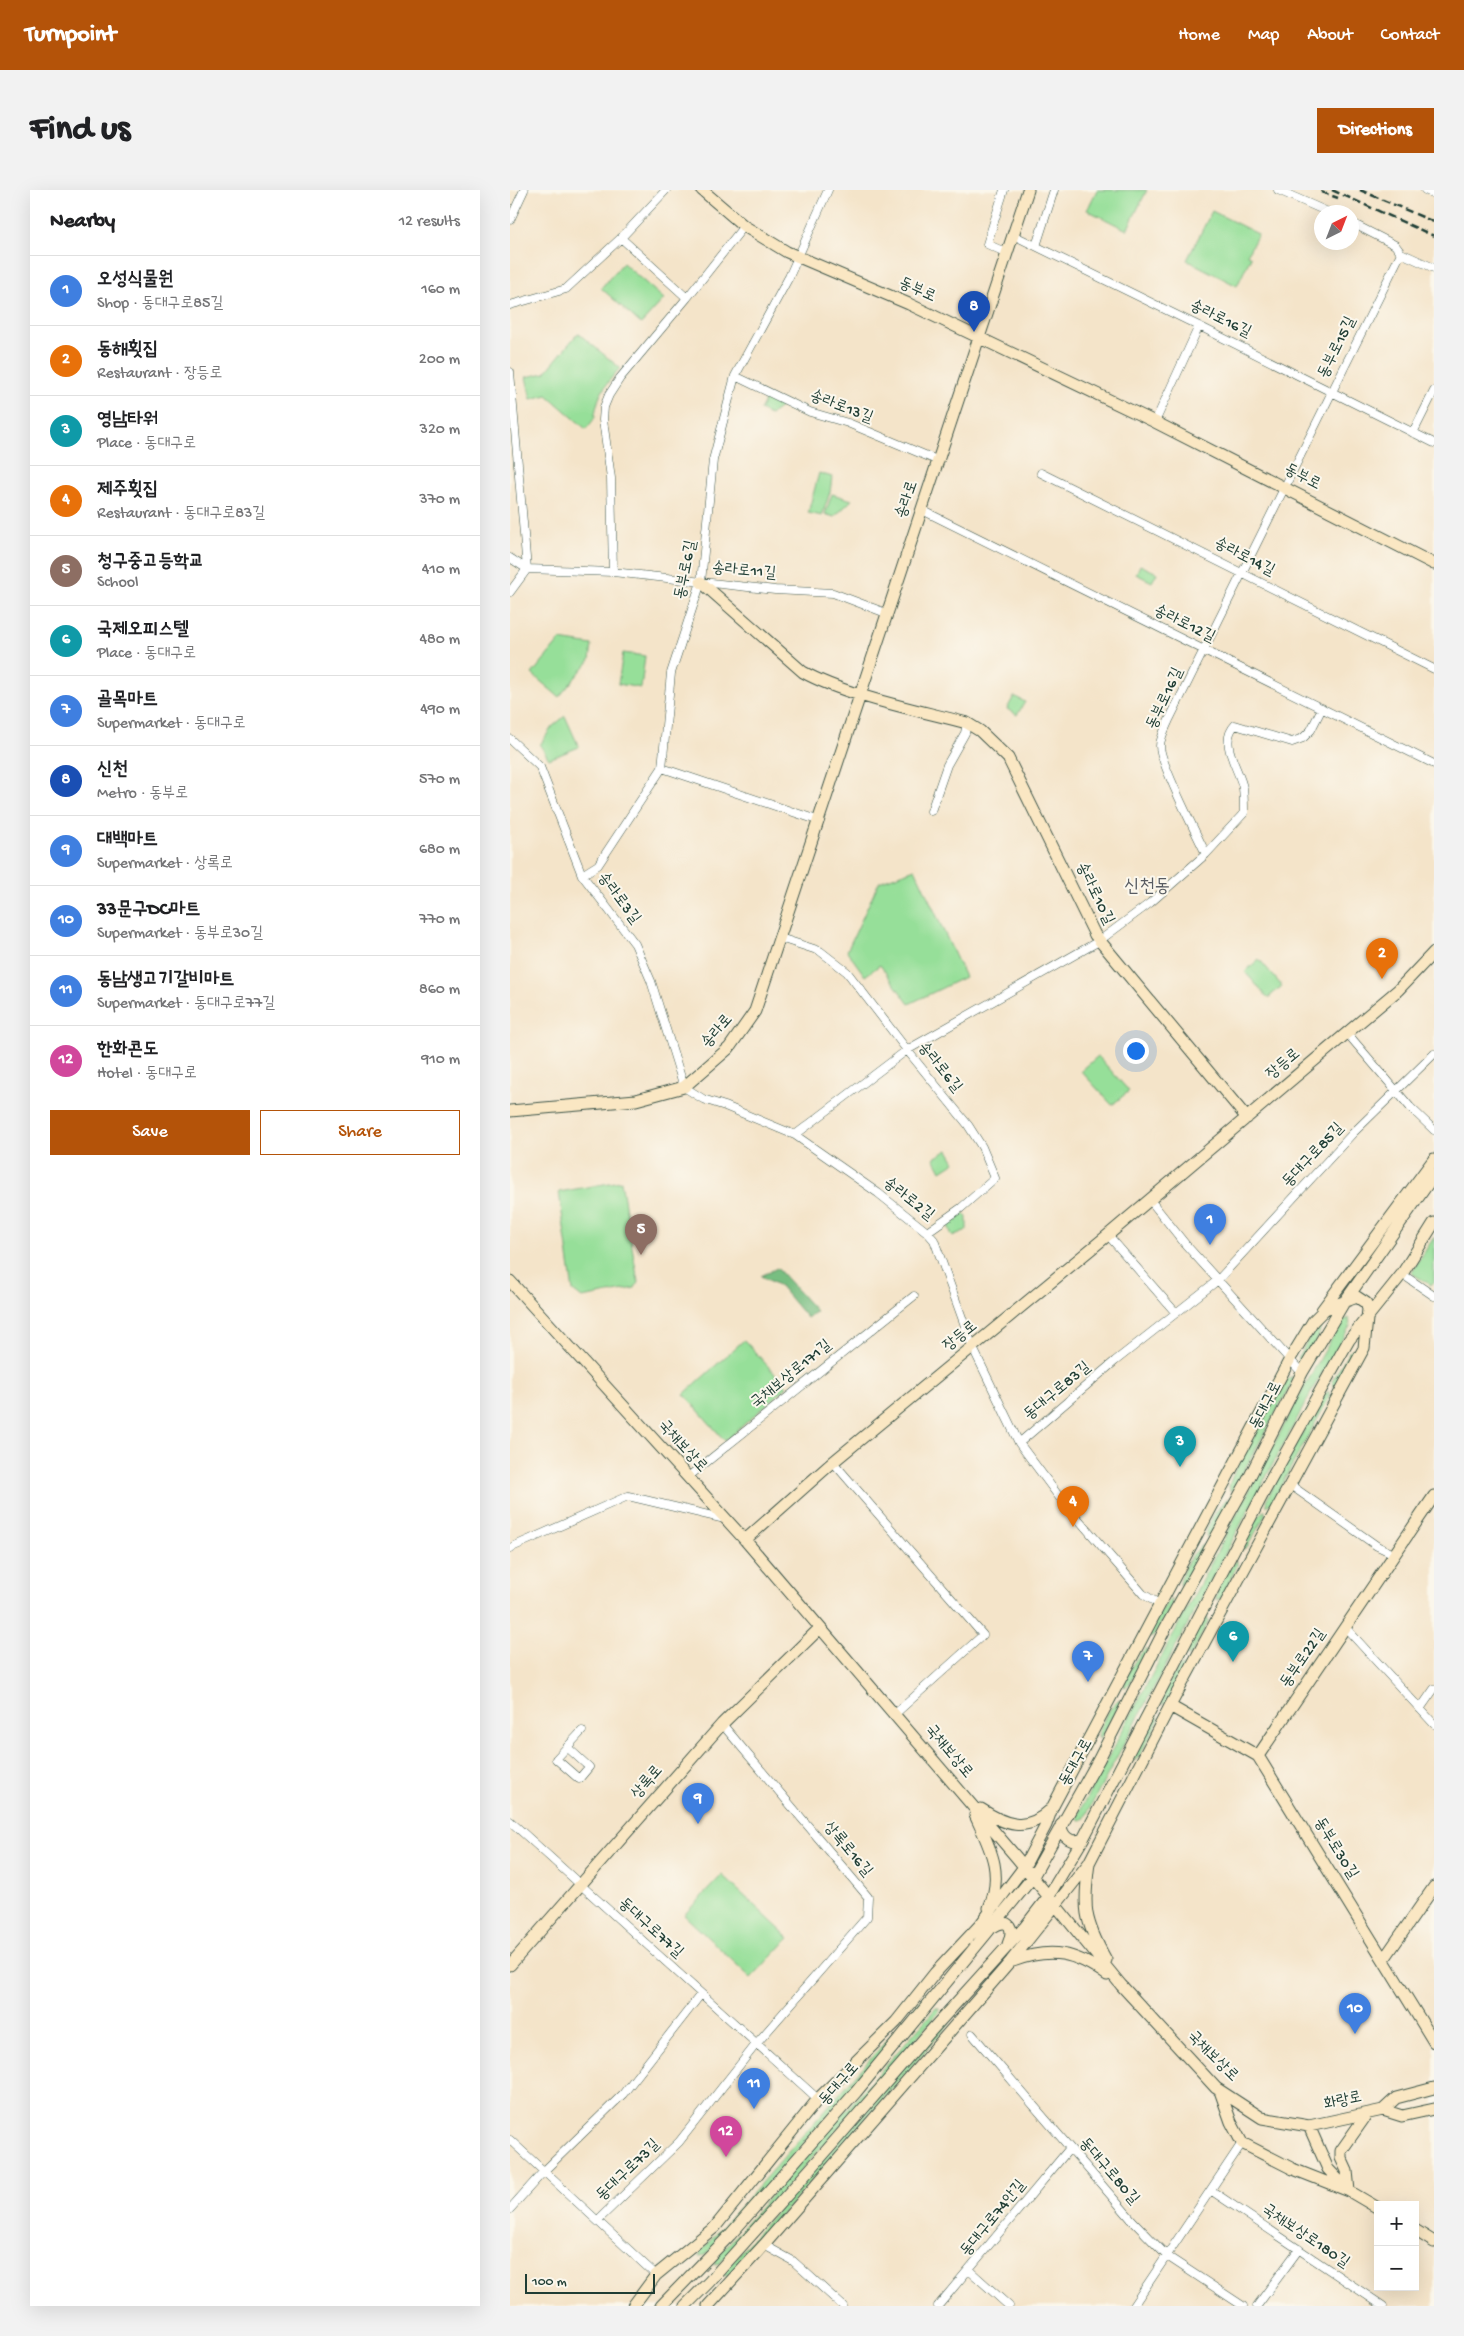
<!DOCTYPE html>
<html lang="en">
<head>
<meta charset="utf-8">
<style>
  :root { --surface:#fff; --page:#f2f2f2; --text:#202124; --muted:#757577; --line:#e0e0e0; --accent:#b45309 }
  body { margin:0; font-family:"Gochi Hand","Poor Story",sans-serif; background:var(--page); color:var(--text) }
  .controls { position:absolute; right:15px; bottom:15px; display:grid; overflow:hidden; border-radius:0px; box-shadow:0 5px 20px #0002 }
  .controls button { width:45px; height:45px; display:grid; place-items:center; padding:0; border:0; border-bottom:1px solid var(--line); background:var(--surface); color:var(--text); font:25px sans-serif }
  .compass { position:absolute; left:804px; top:15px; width:45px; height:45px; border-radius:50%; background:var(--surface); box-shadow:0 5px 20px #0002; rotate:42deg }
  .scale { position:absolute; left:15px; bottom:12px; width:130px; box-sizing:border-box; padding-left:5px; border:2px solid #1f3d34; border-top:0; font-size:14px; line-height:18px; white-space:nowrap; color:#1f3d34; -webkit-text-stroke:4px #fbf7ec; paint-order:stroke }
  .you { position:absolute; left:625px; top:860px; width:18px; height:18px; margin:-12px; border:4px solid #fff; border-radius:50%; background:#1a73e8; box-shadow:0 0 0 8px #1a73e833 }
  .badge { display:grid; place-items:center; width:32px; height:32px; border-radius:50%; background:var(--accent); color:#fff; font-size:16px; font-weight:700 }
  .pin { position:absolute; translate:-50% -41px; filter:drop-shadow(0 1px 2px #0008) }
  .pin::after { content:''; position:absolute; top:26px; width:18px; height:15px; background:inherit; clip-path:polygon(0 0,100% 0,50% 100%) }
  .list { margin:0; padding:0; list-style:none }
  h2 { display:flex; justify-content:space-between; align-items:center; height:65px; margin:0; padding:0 20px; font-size:21px }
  h2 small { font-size:16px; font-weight:400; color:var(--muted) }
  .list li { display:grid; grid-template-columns:32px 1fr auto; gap:15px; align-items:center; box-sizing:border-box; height:70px; padding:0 20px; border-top:1px solid var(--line) }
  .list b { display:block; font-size:19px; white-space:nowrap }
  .list p { margin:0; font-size:16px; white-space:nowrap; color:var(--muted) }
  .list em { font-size:16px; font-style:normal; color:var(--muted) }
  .actions { display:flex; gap:10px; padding:15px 20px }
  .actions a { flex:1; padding:11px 0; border:1px solid var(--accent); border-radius:0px; text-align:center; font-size:18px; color:var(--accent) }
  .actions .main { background:var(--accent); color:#fff }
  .map { position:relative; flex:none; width:924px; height:2116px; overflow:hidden; border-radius:0px }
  header { display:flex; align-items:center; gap:30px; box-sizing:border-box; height:70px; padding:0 25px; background:var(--accent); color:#fff }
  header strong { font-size:24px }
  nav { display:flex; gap:28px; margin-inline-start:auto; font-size:18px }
  .intro { display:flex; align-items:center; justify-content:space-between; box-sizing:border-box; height:120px; padding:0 30px }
  h1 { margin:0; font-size:35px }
  .button { padding:12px 22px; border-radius:0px; background:var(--accent); color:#fff; font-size:18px; font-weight:700 }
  main { display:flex; gap:30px; padding:0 30px }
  aside { flex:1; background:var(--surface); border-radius:0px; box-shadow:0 5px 20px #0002 }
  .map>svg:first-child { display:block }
  .green { fill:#96df99; stroke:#5a8e66 }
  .forest { fill:#78be81; stroke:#4c7e5a }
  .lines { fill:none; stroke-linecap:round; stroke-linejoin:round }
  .street-casing { stroke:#3f564a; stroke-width:9 }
  .secondary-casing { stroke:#3f564a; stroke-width:13 }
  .street { stroke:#fff; stroke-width:8 }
  .secondary { stroke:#fae7c3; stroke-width:11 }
  .rail { stroke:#1f3d34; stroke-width:2.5; stroke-dasharray:8 4; stroke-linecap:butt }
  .labels { text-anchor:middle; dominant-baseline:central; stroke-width:4; stroke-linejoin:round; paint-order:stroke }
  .street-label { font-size:16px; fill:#1f3d34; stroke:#fbf7ec }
  .quarter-label { font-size:19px; fill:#595d63; stroke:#fbf7ec }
</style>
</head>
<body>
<header>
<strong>Turnpoint</strong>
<nav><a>Home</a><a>Map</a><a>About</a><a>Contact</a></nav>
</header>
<div class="intro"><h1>Find us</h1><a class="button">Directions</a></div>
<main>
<aside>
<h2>Nearby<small>12 results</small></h2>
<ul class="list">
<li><span class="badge" style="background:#3f7fe0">1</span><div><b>오성식물원</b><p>Shop · 동대구로85길</p></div><em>160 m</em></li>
<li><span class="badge" style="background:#e8710a">2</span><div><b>동해횟집</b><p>Restaurant · 장등로</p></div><em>200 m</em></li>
<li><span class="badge" style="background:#0f9aa8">3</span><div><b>영남타워</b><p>Place · 동대구로</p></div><em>320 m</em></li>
<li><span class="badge" style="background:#e8710a">4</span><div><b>제주횟집</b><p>Restaurant · 동대구로83길</p></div><em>370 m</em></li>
<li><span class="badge" style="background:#8d6e63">5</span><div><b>청구중고등학교</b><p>School</p></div><em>410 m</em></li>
<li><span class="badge" style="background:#0f9aa8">6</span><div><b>국제오피스텔</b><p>Place · 동대구로</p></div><em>480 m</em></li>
<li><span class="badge" style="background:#3f7fe0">7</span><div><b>골목마트</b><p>Supermarket · 동대구로</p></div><em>490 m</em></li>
<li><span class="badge" style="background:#1a4fb4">8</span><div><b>신천</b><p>Metro · 동부로</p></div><em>570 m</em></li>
<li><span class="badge" style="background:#3f7fe0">9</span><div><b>대백마트</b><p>Supermarket · 상록로</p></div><em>680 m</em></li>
<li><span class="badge" style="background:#3f7fe0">10</span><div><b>33문구DC마트</b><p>Supermarket · 동부로30길</p></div><em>770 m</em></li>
<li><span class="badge" style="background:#3f7fe0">11</span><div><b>동남생고기갈비마트</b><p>Supermarket · 동대구로77길</p></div><em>860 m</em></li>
<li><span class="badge" style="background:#d1479c">12</span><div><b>한화콘도</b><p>Hotel · 동대구로</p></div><em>910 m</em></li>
</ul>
<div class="actions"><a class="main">Save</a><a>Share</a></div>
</aside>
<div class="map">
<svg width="924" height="2116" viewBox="0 0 924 2116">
  <rect width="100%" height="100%" fill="#fbf7ec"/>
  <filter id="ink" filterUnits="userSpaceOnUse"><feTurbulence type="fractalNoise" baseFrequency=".02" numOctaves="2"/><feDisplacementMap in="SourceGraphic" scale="10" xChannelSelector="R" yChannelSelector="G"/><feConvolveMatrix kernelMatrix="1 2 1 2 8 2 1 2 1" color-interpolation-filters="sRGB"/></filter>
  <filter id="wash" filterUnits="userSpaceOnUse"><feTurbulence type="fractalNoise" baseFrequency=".0096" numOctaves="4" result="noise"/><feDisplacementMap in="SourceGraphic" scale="20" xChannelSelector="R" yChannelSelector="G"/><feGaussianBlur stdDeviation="1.12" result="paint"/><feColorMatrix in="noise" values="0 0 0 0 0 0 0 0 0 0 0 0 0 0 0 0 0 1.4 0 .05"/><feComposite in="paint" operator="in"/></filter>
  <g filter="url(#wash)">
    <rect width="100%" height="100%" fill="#f4e4c9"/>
    <path class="green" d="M587 0H637L617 40 577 20Z
      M702 21 748 44 737 65 741 67 727 96 677 70Z
      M113 73 154 109 131 134 91 98Z
      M68 143 110 178C101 188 90 201 87 215 83 230 88 225 76 239L37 205 21 209 16 187 35 183Z
      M257 207 272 216 260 225 250 220Z
      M309 283 322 287 320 302 312 326 298 323Z
      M322 304 342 310 324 327 315 324Z
      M630 375 647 383 642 392 626 384Z
      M50 450 82 455 80 470 49 507 22 484Z
      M113 463 135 466 131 498 108 494Z
      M504 506 515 512 507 525 497 519Z
      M55 526 69 557 39 569 30 555 42 537Z
      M405 679 455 787 399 814 370 775 355 786 337 761 369 692Z
      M749 769 772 796 758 808 735 782Z
      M588 866 619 901 602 915 571 881Z
      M438 960 445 972 431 981 424 968Z
      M111 991 128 1092 125 1098 72 1108 63 1101 49 1002Z
      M452 1022 457 1027V1040L442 1046 438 1035Z
      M924 1047V1092L921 1095 901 1083Z
      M839 1128 840 1136 804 1197 574 1629 569 1630 567 1626 797 1192 831 1132Z
      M810 1134C812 1146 799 1166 790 1173L788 1167 805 1138Z
      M234 1150 277 1197 215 1251 174 1204Z
      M844 1158C845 1170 833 1190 824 1197L822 1191 839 1162Z
      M782 1186V1193L725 1297 720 1301 719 1295 723 1285 775 1191Z
      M819 1201V1208L762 1312 757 1316 756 1310 812 1206Z
      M718 1308V1314L700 1345 696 1347C696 1335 708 1316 718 1308Z
      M755 1320V1326L737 1357 733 1359C733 1347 745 1328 755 1320Z
      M692 1355V1361L675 1392 670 1395C670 1382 682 1363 692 1355Z
      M727 1370V1376L711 1408 706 1410C706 1398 718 1378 727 1370Z
      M661 1409 662 1415 644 1446 640 1448C640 1436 652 1417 661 1409Z
      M697 1427 698 1432 682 1464 677 1467C677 1454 689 1435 697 1427Z
      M636 1458 637 1463 619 1495 614 1497C615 1485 627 1466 636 1458Z
      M672 1475 673 1480 657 1512 652 1515C651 1503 663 1483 672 1475Z
      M609 1509 610 1514 592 1546 588 1548C588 1536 600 1517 609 1509Z
      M648 1525 649 1530 629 1567 624 1571 625 1564 643 1528Z
      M212 1685 279 1748 241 1788 174 1725Z
      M412 1810 415 1811V1814L196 2065 190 2066 192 2060Z
      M426 1818H429V1822L210 2073 204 2074 206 2068Z
      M435 1830H438L439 1834 219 2085 214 2086 215 2080Z"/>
    <path class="forest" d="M267 1078 306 1121 297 1128 270 1096 251 1086Z"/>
  </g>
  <g filter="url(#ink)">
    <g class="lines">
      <defs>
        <path id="street" d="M494 0 477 54 497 63
          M768 0 818 22
          M915 0 924 4
          M0 30 14 0
          M842 33 885 55 891 63
          M503 45 689 136 924 253
          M526 56 544 0
          M891 63 924 78
          M177 108 234 36
          M0 115 56 99 111 48 156 0
          M0 182 17 379
          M225 186 300 222 338 233 429 271
          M645 232 689 136
          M903 243 924 201
          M531 283 924 479
          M412 320 924 574
          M0 368 17 379 103 382 265 400 323 403 376 423
          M103 382 101 288 93 230 94 217 99 205 110 188 177 108 111 48
          M0 402 17 379
          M0 549 30 577 72 685 125 754 141 791 174 897 193 909 215 916 285 945 368 1003 417 1042 424 1050 463 1158 509 1253 550 1308 633 1404 649 1414
          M152 578 310 631
          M421 621 437 575 455 543 457 533
          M696 664C687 645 650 573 650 556 650 548 656 537 659 530L891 63
          M72 685 88 675 152 578 161 483 191 392 203 270 225 186 279 87 318 0
          M270 748 310 761 337 782 397 860 458 935 472 957 485 988 451 1018 417 1042
          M837 843 900 917 924 940
          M285 945 397 860 589 751 640 713 696 664 734 623C734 615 734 606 733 598 729 578 708 553 725 535L782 552 793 548 801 540 812 518
          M640 1010 676 1055 792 1183
          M598 1045 666 1123
          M892 1084 924 1106
          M509 1253 605 1171 708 1090 843 943 924 864
          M323 1272 473 1445 385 1524
          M178 1287 404 1106
          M779 1294 867 1356 884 1364
          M0 1358 118 1306 215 1329
          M835 1437 924 1534
          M910 1519 924 1499
          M57 1557 79 1577 69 1589 46 1569 72 1541
          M0 1631 308 1909
          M462 1844 622 2030 657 2066 733 2116
          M0 1950 146 2085
          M702 2001 873 2116
          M0 2019 34 1981 113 1904 191 1804
          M88 2030 169 1952 247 1853 357 1727 358 1707 212 1534
          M254 2055 283 2071 333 2116
          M460 2081 499 2116
          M428 2116 560 1958
          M623 2116 732 1953
          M747 2116 789 2059"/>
        <path id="secondary" d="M192 0 234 36 277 62 399 114 645 232 924 374
          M191 392 293 482C336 506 408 520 457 533L470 541 498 568 585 745 737 928
          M0 921 126 910 174 897 219 858 245 821 518 0
          M0 1091 235 1350 507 1668 611 1795 706 1898 752 1928 799 1936 873 1920 886 1908 924 1898
          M812 1120 924 969
          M235 1350 323 1272 598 1045 857 826 888 800 924 762
          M660 1516 748 1566 924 1852
          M748 1566 924 1306
          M471 1619C495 1635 516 1643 539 1621
          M465 1625C480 1658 494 1682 479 1718
          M551 1635C552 1648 562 1654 573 1649
          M579 1673C573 1718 574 1730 596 1770
          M483 1737C499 1726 505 1739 498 1754
          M874 1769 924 1697
          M503 1771C541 1757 565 1762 597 1785
          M0 1775 212 1534 309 1439
          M710 1901 721 1932 732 1953 783 1979 839 2001
          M873 1920 892 1926 924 1919
          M799 1936 818 1979 839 2001 868 2018
          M839 2001 837 1981 831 1968V1961L857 1924
          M905 2040 924 2052
          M123 2116 146 2085 205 2037 308 1909 386 1832 425 1783 470 1735 514 1677 536 1635 542 1618 780 1169 803 1131 815 1119 847 1107 856 1113 858 1119 854 1158 660 1516 579 1673 501 1771 254 2055 198 2116
          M151 2116 220 2045 346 1902 522 1688 589 1569 655 1439 737 1292 792 1183 833 1114 924 985
          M175 2116 199 2092 304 1975 419 1843 514 1738 538 1707 573 1649 755 1300 818 1187 839 1150 892 1084 924 1033"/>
      </defs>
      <use href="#street" class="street-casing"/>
      <use href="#secondary" class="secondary-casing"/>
      <use href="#street" class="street"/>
      <use href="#secondary" class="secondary"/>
      <path class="rail" d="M822 0 924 46
        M850 0 924 32
        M811 2 828 8"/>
    </g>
  </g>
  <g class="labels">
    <g class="street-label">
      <text transform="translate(407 101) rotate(24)">동부로</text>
      <text transform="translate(710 130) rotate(26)">송라로16길</text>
      <text transform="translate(828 158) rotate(-64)">동부로15길</text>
      <text transform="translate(331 218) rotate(21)">송라로13길</text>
      <text transform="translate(792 288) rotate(27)">동부로</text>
      <text transform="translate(398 310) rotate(-71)">송라로</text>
      <text transform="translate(734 368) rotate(27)">송라로14길</text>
      <text transform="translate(177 380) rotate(-79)">동부로6길</text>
      <text transform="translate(234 382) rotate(5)">송라로11길</text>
      <text transform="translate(674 435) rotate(26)">송라로12길</text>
      <text transform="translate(656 509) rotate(-65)">동부로16길</text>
      <text transform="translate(584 704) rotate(64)">송라로10길</text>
      <text transform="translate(108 709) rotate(53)">송라로3길</text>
      <text transform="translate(208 842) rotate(-49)">송라로</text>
      <text transform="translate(774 875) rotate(-40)">장등로</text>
      <text transform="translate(429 878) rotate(51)">송라로6길</text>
      <text transform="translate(804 966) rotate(-47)">동대구로85길</text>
      <text transform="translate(398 1010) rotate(38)">송라로2길</text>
      <text transform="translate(451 1147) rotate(-39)">장등로</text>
      <text transform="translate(282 1185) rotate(-39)">국채보상로171길</text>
      <text transform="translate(548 1202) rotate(-40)">동대구로83길</text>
      <text transform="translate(757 1216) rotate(-63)">동대구로</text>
      <text transform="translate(172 1257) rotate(48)">국채보상로</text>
      <text transform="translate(794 1469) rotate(-56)">동부로22길</text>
      <text transform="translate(438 1562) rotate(50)">국채보상로</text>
      <text transform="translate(567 1573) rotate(-61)">동대구로</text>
      <text transform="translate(138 1593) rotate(-49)">상록로</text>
      <text transform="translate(825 1659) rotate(58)">동부로30길</text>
      <text transform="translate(337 1660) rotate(50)">상록로16길</text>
      <text transform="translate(140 1739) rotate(42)">동대구로77길</text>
      <text transform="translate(702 1867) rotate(45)">국채보상로</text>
      <text transform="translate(330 1895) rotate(-49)">동대구로</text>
      <text transform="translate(833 1912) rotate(-12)">화랑로</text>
      <text transform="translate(119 1981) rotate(-44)">동대구로73길</text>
      <text transform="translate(598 1982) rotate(49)">동대구로80길</text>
      <text transform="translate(484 2029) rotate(-51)">동대구로74안길</text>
      <text transform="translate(795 2047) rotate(34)">국채보상로180길</text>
    </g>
    <g class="quarter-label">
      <text x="637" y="697">신천동</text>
    </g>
  </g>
</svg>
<div class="controls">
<button>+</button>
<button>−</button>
</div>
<svg class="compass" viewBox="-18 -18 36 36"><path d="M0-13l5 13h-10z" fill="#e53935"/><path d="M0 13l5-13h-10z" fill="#757577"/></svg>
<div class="scale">100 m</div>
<div class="you"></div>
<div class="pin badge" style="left:700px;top:1055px;background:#3f7fe0">1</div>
<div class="pin badge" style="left:872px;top:789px;background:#e8710a">2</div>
<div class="pin badge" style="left:670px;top:1277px;background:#0f9aa8">3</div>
<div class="pin badge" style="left:563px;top:1337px;background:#e8710a">4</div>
<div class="pin badge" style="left:131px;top:1065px;background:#8d6e63">5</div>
<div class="pin badge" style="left:723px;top:1472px;background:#0f9aa8">6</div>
<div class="pin badge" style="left:578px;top:1492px;background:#3f7fe0">7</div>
<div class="pin badge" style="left:464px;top:142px;background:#1a4fb4">8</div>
<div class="pin badge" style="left:188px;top:1634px;background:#3f7fe0">9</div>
<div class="pin badge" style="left:845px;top:1844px;background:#3f7fe0">10</div>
<div class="pin badge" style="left:244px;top:1919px;background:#3f7fe0">11</div>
<div class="pin badge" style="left:216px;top:1967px;background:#d1479c">12</div>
</div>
</main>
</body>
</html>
